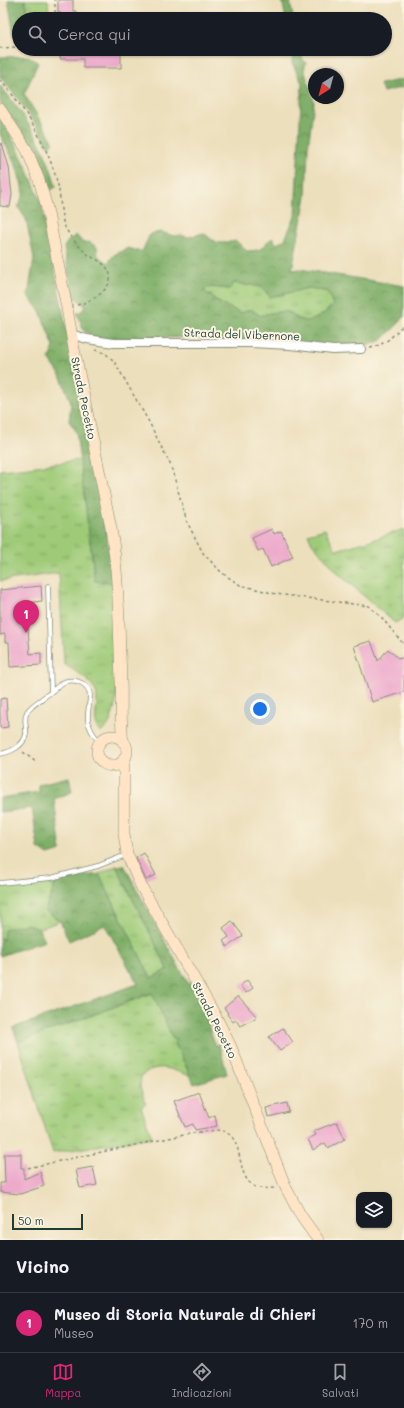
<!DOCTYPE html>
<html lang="it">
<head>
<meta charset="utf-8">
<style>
  :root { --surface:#171b24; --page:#20242c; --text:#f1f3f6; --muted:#9ea1a6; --line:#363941; --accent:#db2777 }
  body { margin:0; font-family:Mali,sans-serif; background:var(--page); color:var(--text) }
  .controls { position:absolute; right:12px; bottom:12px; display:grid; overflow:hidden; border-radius:8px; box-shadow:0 1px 3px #0004 }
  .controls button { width:36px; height:36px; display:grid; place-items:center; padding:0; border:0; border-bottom:1px solid var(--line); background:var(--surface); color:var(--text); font:20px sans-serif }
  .compass { position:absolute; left:308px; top:68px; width:36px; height:36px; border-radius:50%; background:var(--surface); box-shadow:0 1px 3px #0004; rotate:216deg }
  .scale { position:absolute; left:12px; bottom:10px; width:71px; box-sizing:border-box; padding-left:4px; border:2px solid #1f3d34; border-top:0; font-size:11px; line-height:14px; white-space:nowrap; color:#1f3d34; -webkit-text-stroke:3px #fcf5e5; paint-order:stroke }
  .you { position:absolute; left:260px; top:709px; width:14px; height:14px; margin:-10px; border:3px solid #fff; border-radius:50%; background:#1a73e8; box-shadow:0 0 0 6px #1a73e833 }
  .badge { display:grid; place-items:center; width:26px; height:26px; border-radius:50%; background:var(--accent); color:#fff; font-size:13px; font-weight:700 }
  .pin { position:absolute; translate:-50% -33px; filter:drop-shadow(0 1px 2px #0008) }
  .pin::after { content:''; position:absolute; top:21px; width:14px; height:12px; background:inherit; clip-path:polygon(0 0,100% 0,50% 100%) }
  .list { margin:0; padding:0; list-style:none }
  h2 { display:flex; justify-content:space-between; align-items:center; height:52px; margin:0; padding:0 16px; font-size:17px }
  h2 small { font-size:13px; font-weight:400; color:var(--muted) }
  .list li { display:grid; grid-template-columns:26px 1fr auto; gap:12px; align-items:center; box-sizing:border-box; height:60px; padding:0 16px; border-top:1px solid var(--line) }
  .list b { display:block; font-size:15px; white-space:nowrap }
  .list p { margin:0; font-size:13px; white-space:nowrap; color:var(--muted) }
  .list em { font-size:13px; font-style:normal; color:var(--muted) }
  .icon { flex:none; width:22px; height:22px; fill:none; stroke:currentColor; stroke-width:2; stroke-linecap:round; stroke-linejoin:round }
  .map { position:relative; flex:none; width:404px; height:1240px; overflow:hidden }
  .search { position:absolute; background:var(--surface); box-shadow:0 1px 3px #0004; left:12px; right:12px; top:12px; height:44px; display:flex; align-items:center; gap:10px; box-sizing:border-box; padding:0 14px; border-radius:22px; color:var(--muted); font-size:15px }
  .sheet { height:112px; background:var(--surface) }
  nav { display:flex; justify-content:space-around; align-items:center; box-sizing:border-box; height:56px; border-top:1px solid var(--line); background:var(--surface); font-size:11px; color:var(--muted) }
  nav a { display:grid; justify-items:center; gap:2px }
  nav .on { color:var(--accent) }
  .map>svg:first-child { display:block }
  .grass { fill:url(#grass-tufts); stroke:#5f8456 }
  .forest { fill:url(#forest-crowns); stroke:#4f764e; fill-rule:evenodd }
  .building { fill:#edabcc }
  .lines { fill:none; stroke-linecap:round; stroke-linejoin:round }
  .lane-casing { stroke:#868e78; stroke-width:5.5 }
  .street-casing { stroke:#868e78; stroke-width:10 }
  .secondary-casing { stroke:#868e78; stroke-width:12 }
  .path { stroke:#868e78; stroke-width:1.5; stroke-dasharray:3 3; stroke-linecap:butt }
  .lane { stroke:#fff; stroke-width:4 }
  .street { stroke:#fff; stroke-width:8 }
  .secondary { stroke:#ffe4c6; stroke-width:11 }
  .labels { text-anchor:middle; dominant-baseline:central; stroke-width:4; stroke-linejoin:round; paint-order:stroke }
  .street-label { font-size:11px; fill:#1f3d34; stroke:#fcf5e5 }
</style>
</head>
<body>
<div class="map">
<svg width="404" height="1240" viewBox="0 0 404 1240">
  <defs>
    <pattern id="grass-tufts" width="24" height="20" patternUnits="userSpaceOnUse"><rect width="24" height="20" fill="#9fcb78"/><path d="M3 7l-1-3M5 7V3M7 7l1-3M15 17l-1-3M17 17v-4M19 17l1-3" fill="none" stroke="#81a663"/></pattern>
    <pattern id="forest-crowns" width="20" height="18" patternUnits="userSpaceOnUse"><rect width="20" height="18" fill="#7faf68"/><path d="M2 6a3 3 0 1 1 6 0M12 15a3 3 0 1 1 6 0" fill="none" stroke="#679056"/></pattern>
  </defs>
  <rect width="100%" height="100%" fill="#fcf5e5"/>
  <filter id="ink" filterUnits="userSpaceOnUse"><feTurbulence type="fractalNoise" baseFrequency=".025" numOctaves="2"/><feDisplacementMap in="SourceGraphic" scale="8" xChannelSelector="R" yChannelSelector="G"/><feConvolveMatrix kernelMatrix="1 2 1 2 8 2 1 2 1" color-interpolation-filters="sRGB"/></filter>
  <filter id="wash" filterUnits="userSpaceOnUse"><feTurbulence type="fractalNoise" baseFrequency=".012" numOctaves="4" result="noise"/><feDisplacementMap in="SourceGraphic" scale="16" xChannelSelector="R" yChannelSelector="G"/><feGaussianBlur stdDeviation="0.9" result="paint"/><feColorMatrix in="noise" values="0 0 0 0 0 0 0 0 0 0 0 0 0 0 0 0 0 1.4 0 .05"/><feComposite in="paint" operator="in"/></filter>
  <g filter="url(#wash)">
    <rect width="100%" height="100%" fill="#ecdfbc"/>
    <path class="grass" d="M25 0H48L49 19H29Z
      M235 283 262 287 270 297 309 288 328 292 333 305C326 312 313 324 301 320 296 319 293 313 288 312 279 311 268 313 260 316L251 309 241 313 221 304 202 289 211 287 229 289Z
      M80 460 95 581 113 583 117 697C114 708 112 726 101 732L97 729C94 717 97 709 97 697 97 683 75 671 64 664L59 573 0 581V470L22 468Z
      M325 529 336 550 372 540 404 529V618L395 623 340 575 312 543 308 534Z
      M116 866 168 969 151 978 99 874Z
      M56 883 45 910 60 921 39 929 26 924 3 939H0V887Z
      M153 993 191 1076C171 1070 159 1061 141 1076L140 1087 146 1104 141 1107 152 1137 53 1153 18 1042Z"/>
    <path class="forest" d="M8 0H25L29 19H19V33L14 34Z
      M282 0H290L293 19H286Z
      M293 49H300L302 58 306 63 304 69 314 102 308 148 306 196 292 270 300 269 404 286V316L401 321 382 340 369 345 334 347 225 341 201 337 113 339 93 337 84 331 77 313 82 311 85 306 80 301 73 297 64 247 68 241 76 235 83 243 89 242 97 247 98 256 108 263 114 255 128 248 142 252 150 234 161 232 174 236 181 235 188 237 204 233C217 245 219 244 236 241L247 251 259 250 272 238 277 244 285 239 295 216 302 83 292 63ZM235 283 262 287 270 297 309 288 328 292 333 305C326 312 313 324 301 320 296 319 293 313 288 312 279 311 268 313 260 316L251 309 241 313 221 304 203 290 212 287 229 289Z
      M29 56 38 63 24 94 53 141 49 147C35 122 19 99 0 77V57Z
      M404 79V87L383 92 380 84Z
      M0 85C26 118 46 146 56 187L47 192 39 166 29 142 0 102Z
      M0 118C18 146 31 175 42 206L106 528 113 583 95 581 76 431 69 421 71 402 59 373 49 359 54 347 40 311 28 296 34 258 26 219 18 207 24 193 16 165 0 134Z
      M69 777 72 792 54 799 61 851 48 855 38 848 32 808 0 812V798L39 792V784Z
      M124 865 150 914 180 969 200 1000 215 1045 219 1044 227 1074 194 1084 152 993 18 1042 13 1028 138 984 105 925 69 941 60 921 45 910 56 883 77 877 99 874 151 978 168 969 116 866Z
      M26 924 39 929 45 941 0 956V939H3L4 929Z"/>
    <g id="blocks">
      <path class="building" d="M58 0H73V11H76V19H60V12H58Z
        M60 49H121V68H83V59H60Z
        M2 143 9 167 12 195 10 207 0 206V193H1L0 144Z
        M272 529 274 534 281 531 293 557 271 567 263 549 258 551 252 538Z
        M41 586 42 601 26 603 30 654 41 653V665L10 667 9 642H5V634L0 635V590Z
        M371 641 378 661 388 649 399 659 404 657V692L372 702 354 646Z
        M6 698 8 727 0 728V699Z
        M144 853 156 875 146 880 136 858Z
        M232 921 243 936 227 947 223 941 229 937 223 928Z
        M247 980 253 988 246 993 240 986Z
        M238 996 257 1017 240 1026 236 1020 233 1022 227 1014 228 1013 224 1008Z
        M283 1028 293 1042 280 1051 269 1037Z
        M199 1092 209 1118 215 1115 217 1126 195 1130 193 1124 185 1127 174 1101Z
        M287 1103 289 1112 268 1117 266 1108Z
        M337 1122 345 1139 328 1148 325 1143 313 1150 308 1139 316 1135 314 1131Z
        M4 1154H21V1168H24V1179L40 1172 44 1186 20 1194 0 1192V1183H5Z
        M93 1167 97 1185 80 1188 76 1170Z"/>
    </g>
  </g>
  <g filter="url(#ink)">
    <use href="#blocks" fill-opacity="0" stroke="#868e78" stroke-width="1"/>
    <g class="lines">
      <defs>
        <path id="lane" d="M51 692C56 688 61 682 67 681 77 679 89 684 90 695 90 704 87 712 88 720 89 729 94 736 100 742
          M0 754C11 752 24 746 26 734 27 726 23 719 27 712 30 706 45 697 51 692L48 586
          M0 883 51 878 98 866 126 855"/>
        <path id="street" d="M71 334 87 339 114 343H251L290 345 333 350 361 349"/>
        <path id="secondary" d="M0 109 27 150 39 180 46 204 67 308 74 349 111 528C119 578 119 629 121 681 122 701 120 721 123 742
          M97 751a15 15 0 1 1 30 0a15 15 0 1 1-30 0Z
          M124 759V834L127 854 141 886 215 1015 231 1047 286 1188 301 1216 318 1240"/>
      </defs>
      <use href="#lane" class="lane-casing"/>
      <use href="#street" class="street-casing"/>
      <use href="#secondary" class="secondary-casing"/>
      <path class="path" d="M55 19V0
        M0 48 19 47
        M0 80C27 110 48 146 58 185 61 198 60 216 65 227 70 237 78 246 86 253 95 260 108 263 110 275 113 290 88 303 77 305
        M370 348C385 345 394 335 404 324
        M95 350 105 353 114 361 149 422 171 466 187 522 203 553 222 573 240 585 276 594 369 606 382 618 404 645
        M23 752 37 763
        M28 1168C77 1157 125 1147 174 1137 184 1135 215 1128 223 1131 245 1138 235 1172 252 1185 259 1190 268 1188 276 1188"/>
      <use href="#lane" class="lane"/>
      <use href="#street" class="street"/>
      <use href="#secondary" class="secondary"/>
    </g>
  </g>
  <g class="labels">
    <g class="street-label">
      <text transform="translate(242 334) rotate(2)">Strada del Vibernone</text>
      <text transform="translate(84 398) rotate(78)">Strada Pecetto</text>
      <text transform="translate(215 1020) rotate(63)">Strada Pecetto</text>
    </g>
  </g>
</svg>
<div class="controls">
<button><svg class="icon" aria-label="layers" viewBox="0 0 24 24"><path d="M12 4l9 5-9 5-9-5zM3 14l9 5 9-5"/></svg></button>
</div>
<svg class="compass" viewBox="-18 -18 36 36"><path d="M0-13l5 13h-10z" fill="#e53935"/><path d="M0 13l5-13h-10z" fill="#9ea1a6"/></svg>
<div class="scale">50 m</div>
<div class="you"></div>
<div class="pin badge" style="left:26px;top:633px">1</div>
<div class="search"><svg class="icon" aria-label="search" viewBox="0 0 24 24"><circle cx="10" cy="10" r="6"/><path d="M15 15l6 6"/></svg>Cerca qui</div>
</div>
<section class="sheet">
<h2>Vicino<small></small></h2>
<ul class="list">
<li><span class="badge">1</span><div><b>Museo di Storia Naturale di Chieri</b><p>Museo</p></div><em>170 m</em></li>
</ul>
</section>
<nav>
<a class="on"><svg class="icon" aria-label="map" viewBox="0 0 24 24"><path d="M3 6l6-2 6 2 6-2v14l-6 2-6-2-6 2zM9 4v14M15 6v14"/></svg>Mappa</a>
<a><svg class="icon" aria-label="directions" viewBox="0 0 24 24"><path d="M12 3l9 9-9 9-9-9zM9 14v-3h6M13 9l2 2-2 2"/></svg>Indicazioni</a>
<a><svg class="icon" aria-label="saved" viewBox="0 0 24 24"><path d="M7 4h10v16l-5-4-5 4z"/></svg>Salvati</a>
</nav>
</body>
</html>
